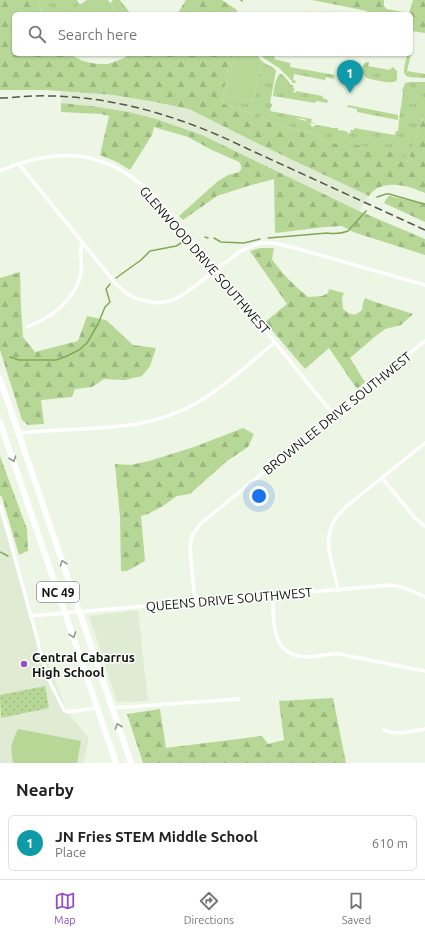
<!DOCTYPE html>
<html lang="en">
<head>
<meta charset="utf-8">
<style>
  :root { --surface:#fff; --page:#f6f6f6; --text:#222; --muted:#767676; --line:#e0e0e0; --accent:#954fc3 }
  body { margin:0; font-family:Ubuntu,sans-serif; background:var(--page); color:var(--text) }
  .you { position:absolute; left:259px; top:496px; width:14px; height:14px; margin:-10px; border:3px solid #fff; border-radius:50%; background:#1a73e8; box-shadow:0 0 0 6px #1a73e833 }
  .badge { display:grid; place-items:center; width:26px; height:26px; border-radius:50%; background:var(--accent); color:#fff; font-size:13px; font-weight:700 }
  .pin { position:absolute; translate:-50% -33px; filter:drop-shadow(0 1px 2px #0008) }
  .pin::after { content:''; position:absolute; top:21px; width:14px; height:12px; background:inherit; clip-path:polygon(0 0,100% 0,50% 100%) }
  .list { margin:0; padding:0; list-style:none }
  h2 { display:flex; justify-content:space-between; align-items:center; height:52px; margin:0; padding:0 16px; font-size:17px }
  h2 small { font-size:13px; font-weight:400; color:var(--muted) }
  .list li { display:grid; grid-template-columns:26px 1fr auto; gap:12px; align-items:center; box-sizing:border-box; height:56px; margin:0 8px 8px; padding:0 8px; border:1px solid var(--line); border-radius:6px }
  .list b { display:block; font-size:15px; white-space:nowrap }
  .list p { margin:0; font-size:13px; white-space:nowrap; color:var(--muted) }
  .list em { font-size:13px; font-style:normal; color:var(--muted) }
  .icon { flex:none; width:22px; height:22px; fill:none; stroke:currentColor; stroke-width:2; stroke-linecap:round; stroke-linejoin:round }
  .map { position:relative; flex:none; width:425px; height:763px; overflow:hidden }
  .search { position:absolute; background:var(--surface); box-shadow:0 1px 3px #0004; left:12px; right:12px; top:12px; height:44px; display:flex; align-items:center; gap:10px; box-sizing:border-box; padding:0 14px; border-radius:6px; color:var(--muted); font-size:15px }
  .sheet { height:116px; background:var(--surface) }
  nav { display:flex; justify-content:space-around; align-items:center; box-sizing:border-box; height:56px; border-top:1px solid var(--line); background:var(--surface); font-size:11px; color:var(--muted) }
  nav a { display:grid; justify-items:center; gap:2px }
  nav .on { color:var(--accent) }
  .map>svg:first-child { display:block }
  .built { fill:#dfecd3 }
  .grass { fill:url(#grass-tufts) }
  .forest { fill:url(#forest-firs) }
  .park { fill:url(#park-dots) }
  .pitch { fill:#b7d797 }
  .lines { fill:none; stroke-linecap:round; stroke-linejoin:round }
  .stream { stroke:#82a857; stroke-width:1.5 }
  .minor { stroke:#fff; stroke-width:3.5 }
  .trunk { stroke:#fff; stroke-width:6 }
  .rail { stroke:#52574d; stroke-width:1.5; stroke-dasharray:8 4; stroke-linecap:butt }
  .oneway { stroke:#949693 }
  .poi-dot { fill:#954fc3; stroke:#fff; stroke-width:1.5 }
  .labels { text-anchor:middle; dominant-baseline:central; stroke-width:3; stroke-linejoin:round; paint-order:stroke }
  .shield { fill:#fff; stroke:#595b57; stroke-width:1 }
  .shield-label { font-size:12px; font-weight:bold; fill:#12150f }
  .street-label { font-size:13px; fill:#12150f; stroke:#fff }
  .poi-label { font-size:13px; font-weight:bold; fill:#12150f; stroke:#fff; text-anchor:start }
</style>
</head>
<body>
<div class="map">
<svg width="425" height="763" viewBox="0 0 425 763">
  <defs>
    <pattern id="grass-tufts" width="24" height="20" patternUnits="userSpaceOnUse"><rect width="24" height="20" fill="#b7d797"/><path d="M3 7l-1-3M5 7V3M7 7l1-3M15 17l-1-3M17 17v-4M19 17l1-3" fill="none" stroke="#9cb881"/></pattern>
    <pattern id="forest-firs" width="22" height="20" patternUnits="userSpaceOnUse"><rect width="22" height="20" fill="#b7d797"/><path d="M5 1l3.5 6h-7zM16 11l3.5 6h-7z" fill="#9cb881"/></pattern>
    <pattern id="park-dots" width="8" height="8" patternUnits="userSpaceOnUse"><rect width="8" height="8" fill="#b7d797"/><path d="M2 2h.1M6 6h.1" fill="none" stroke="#9cb881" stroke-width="1.8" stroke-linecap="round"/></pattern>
  </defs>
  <rect width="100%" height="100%" fill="#edf6e4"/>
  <path class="built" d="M61 91 113 95 150 101 189 109 265 147 369 196 359 211 202 135 156 119 129 112 91 106 61 103Z
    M0 513 30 616 67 712 89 738 83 763H0Z
    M138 610 148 701 117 702 89 616Z"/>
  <path class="grass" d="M39 0H77L80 5 65 14H41Z
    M112 0H120L131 14H117L110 3 113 1Z
    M230 54H234L226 96 253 102 262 61C266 66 273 65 276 71L270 103 272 104 270 111 312 119 311 122 317 124 310 123 305 120V119L296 118H295L309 122 312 127 317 125 329 127 332 128H338V130L346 131 349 134 351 130H354V128L395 135 396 131H398L400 112 403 94 402 91 405 83 410 82H425V113L422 119 409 159 407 162 326 143 312 132 302 131 280 125 253 114 222 103Z
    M260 54 275 55 274 59 290 63V67L335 75 334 79 326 77 325 80 294 74 293 80 296 81V82L294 83H292V81L279 68 265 59Z
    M407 54H411L407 71 425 74V78C401 77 402 78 407 54Z
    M366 62H369V64L368 66 389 70 393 67 397 71C397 74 398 78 396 81 392 85 372 79 367 78 361 74 361 67 366 62Z
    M280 74H282L290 83V85H293V88L295 89 293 92 295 93 296 91 323 96 322 98 328 100 327 103 316 101 315 103 273 96C274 89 275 79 280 74Z
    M348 105 398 115V120L357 112V109L347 107Z"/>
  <path class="forest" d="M0 0H39L41 14H14V54H69L83 61 97 64H108L117 61 132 54H230L222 103 253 114 280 125 302 131 312 132 326 143 367 146 400 152 407 162 409 159 422 119 425 113V193C411 187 393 181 378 188 375 189 371 193 369 196L265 147 189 109 150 101 113 95 47 90H0Z
    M186 0H222L237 10 236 14H177Z
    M312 0H384V6L387 9 409 13 413 0H425V33L411 31V14H367V11Z
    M61 103 91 106 129 112 156 119 202 135 359 211 425 239V255L353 232 342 226 325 227 275 233 274 179 248 186 217 196 183 220 179 216 218 181 228 175 239 172C242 169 242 166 239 162L212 150 188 137 154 127 152 135 130 170 117 162 100 155 109 116 101 114 61 112Z
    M389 196 425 204V222L384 203 386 199Z
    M260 248H274L272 259C281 273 295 286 308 297L322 296 328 293 329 289 344 293 342 298 343 309C350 315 355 317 362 310L363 303 365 298C381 305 397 308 413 314L401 325 385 329 377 335 350 358 365 382 357 389 329 348 305 369 265 322 287 304 250 251Z
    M20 272 21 307 23 337 35 352 78 341 87 316 106 320 133 345 156 348 150 366 142 376 125 380 104 379 92 387 75 389 72 397 41 400 44 424 28 425 22 420 0 350V278Z
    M243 428 254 434 248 447 227 461 190 494 177 496 163 506 148 514 141 516 145 561 127 571H121L120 517 115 464 130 465 149 461 194 447Z
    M0 456 27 529 28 551 19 555 2 497 0 495Z
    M333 698 346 763H143L127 714 160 709 166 748 262 736 268 744 284 740 279 701Z"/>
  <path class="park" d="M45 686 49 708 1 718 0 695Z"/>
  <path class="pitch" d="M87 0H108L117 14H65Z
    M234 54H257L259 58 262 61 253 102 226 96Z
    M18 729 81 741 77 763H13C10 748 11 743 18 729Z"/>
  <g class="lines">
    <path class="stream" d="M241 0 242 1
      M377 197 386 194H389L417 202 425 204
      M205 237 208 238
      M214 238 221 242 244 243 260 239
      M268 238 327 233C334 234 341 234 348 231L366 211
      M116 278 141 260 150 251 176 246 181 243 183 239
      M10 357 19 360H56L67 356 79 350 87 343 98 324 105 307 110 302 106 289 110 284
      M0 552 8 556"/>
    <path class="minor" d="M19 164 116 284 127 294 138 299 158 303 170 301 175 299 187 292 239 252 254 245 261 243H273L295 248 425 285
      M0 171C31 158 65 150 97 160 117 166 136 179 151 193 157 198 162 205 167 211 177 223 188 236 198 248 245 303 288 360 334 415
      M27 327C46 319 59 312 71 295 76 288 80 281 81 272 83 262 78 251 83 242
      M19 433C39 431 60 430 80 429 121 427 155 425 193 405 222 389 250 363 275 342
      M382 478 415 518 425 526
      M0 506 7 528 19 573 48 678 64 710 67 712 97 708
      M338 590C335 569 322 544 333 523 336 516 341 512 347 506L425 443
      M272 596C275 626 270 658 311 657 321 656 329 653 339 654L424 671
      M195 602 190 547 192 536 200 524 425 341
      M30 616 391 585C404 586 414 592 425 597
      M112 708 239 699
      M384 730C397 736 411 731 425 729"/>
    <path class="trunk" d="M0 379 131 763
      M0 422 116 763"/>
    <path class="rail" d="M0 98C11 98 22 96 34 96 109 94 181 116 248 149L425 230"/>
  </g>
  <defs><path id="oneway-chevron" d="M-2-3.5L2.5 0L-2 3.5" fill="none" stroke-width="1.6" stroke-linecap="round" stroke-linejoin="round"/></defs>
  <g class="oneway">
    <use href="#oneway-chevron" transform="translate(13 459) rotate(71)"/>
    <use href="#oneway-chevron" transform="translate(63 563) rotate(-109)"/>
    <use href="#oneway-chevron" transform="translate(73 635) rotate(70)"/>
    <use href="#oneway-chevron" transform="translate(118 726) rotate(-109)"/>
  </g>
  <circle class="poi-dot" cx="24" cy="664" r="4"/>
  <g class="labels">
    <rect class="shield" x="37" y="582" width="42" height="20" rx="3"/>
    <g class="shield-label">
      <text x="58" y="592">NC 49</text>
    </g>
    <g class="street-label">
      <text transform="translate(205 260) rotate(49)">GLENWOOD DRIVE SOUTHWEST</text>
      <text transform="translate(337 413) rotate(-39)">BROWNLEE DRIVE SOUTHWEST</text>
      <text transform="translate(229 599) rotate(-5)">QUEENS DRIVE SOUTHWEST</text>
    </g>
    <g class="poi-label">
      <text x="32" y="657">Central Cabarrus<tspan x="32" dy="15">High School</tspan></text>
    </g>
  </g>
</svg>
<div class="you"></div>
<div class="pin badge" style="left:350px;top:93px;background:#0f9aa8">1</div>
<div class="search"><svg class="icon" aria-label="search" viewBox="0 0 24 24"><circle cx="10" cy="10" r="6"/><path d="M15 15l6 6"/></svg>Search here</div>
</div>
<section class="sheet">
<h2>Nearby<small></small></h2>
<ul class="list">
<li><span class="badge" style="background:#0f9aa8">1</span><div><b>JN Fries STEM Middle School</b><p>Place</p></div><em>610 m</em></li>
</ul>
</section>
<nav>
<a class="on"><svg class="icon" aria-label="map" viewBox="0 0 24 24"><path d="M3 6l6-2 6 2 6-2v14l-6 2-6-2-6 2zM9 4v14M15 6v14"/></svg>Map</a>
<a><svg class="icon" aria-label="directions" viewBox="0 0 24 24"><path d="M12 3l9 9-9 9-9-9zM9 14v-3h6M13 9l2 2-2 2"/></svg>Directions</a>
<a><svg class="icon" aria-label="saved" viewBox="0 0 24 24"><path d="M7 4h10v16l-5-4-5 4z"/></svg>Saved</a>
</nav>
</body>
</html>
